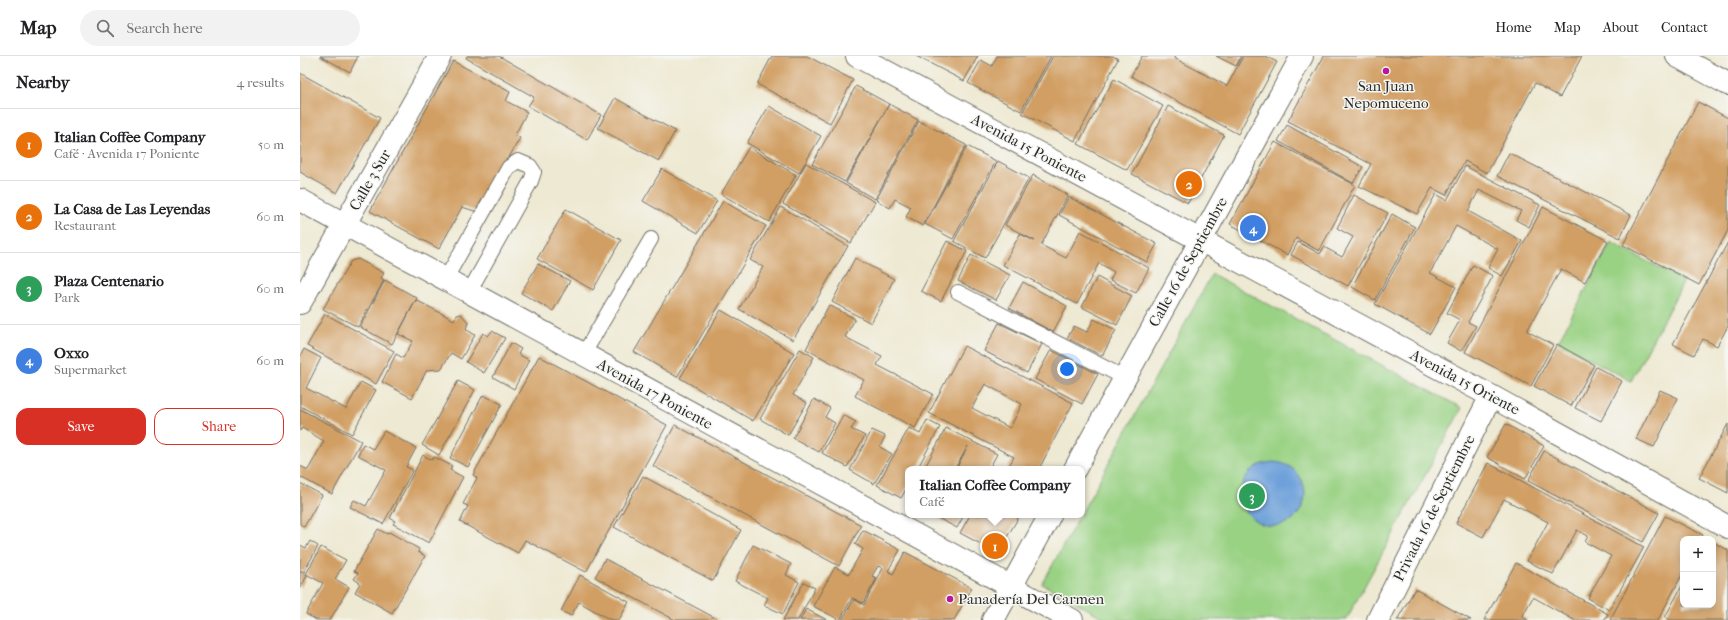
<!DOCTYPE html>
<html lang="en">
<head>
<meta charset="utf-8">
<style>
  :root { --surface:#fff; --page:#f2f2f2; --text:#202124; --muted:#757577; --line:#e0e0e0; --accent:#d93025 }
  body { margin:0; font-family:"IM FELL French Canon",serif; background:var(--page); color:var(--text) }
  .controls { position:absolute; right:12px; bottom:12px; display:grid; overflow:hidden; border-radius:8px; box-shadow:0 2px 10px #0003 }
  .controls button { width:36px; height:36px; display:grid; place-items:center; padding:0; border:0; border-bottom:1px solid var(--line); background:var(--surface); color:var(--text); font:20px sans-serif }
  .you { position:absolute; left:767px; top:313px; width:14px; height:14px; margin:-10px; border:3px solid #fff; border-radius:50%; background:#1a73e8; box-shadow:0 0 0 6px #1a73e833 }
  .badge { display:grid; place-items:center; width:26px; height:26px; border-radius:50%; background:var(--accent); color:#fff; font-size:13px; font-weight:700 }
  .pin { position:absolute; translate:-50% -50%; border:2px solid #fff; box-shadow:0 1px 4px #0006 }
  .popup { position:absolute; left:605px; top:410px; width:180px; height:52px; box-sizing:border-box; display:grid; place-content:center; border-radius:8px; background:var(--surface); filter:drop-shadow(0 1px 3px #0005); font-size:13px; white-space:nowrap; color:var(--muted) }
  .popup b { font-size:15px; color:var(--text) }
  .popup::after { content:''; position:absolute; left:50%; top:100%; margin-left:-8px; border:8px solid transparent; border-top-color:var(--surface) }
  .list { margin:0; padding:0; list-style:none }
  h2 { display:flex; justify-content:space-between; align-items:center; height:52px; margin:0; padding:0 16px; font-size:17px }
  h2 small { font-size:13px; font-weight:400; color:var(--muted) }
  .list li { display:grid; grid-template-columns:26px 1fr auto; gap:12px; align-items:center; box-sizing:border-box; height:72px; padding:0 16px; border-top:1px solid var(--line) }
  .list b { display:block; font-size:15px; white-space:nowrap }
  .list p { margin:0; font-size:13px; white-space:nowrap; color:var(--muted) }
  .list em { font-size:13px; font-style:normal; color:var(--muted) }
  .actions { display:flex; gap:8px; padding:12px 16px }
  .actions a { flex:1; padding:9px 0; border:1px solid var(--accent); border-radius:12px; text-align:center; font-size:14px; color:var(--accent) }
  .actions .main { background:var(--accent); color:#fff }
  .icon { flex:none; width:22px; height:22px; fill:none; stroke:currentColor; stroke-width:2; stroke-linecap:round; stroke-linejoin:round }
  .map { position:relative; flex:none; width:1428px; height:564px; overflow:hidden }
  header { display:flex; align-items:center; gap:24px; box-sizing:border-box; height:56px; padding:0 20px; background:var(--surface); border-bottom:1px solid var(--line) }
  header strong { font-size:19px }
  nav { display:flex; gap:22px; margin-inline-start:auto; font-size:14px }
  .search { width:280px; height:36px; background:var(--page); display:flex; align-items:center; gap:10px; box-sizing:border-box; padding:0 14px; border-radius:22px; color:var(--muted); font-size:15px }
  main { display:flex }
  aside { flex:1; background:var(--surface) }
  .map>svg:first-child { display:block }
  .green { fill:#9ad284; stroke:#627e58 }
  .water { fill:#6ea1da; stroke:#4c6682 }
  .building { fill:#d19f63; fill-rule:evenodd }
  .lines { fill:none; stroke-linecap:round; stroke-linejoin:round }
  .lane-casing { stroke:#6f6e65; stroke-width:16 }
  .street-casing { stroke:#6f6e65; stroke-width:24 }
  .lane { stroke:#fff; stroke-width:14 }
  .street { stroke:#fff; stroke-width:22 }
  .poi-dot { fill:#b5179e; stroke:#f6f6f2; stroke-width:1.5 }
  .labels { text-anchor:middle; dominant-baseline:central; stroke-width:3; stroke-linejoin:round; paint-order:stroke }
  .poi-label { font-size:15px; fill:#2b2b2b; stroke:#f6f6f2 }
  .street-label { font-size:15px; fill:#2b2b2b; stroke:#f6f6f2 }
</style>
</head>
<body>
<header>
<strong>Map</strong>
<div class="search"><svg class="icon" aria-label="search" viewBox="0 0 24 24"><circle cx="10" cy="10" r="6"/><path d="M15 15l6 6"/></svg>Search here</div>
<nav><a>Home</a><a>Map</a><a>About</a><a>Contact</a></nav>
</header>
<main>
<aside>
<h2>Nearby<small>4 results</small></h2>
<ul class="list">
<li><span class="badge" style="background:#e8710a">1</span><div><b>Italian Coffee Company</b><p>Café · Avenida 17 Poniente</p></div><em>50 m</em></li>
<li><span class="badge" style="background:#e8710a">2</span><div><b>La Casa de Las Leyendas</b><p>Restaurant</p></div><em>60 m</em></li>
<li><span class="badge" style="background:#2e9e5b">3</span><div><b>Plaza Centenario</b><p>Park</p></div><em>60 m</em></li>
<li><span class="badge" style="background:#3f7fe0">4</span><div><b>Oxxo</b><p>Supermarket</p></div><em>60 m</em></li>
</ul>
<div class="actions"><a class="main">Save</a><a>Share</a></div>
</aside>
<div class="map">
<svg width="1428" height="564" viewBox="0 0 1428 564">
  <rect width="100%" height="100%" fill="#f6f6f2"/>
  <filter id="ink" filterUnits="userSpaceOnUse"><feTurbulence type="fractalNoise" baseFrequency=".025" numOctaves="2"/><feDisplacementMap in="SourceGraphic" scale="8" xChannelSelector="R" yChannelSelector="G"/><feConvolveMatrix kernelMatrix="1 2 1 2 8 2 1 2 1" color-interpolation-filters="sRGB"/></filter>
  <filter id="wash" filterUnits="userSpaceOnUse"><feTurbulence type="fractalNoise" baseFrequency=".012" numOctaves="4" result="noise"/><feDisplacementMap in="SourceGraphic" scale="16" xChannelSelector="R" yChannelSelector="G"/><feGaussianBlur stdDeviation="0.9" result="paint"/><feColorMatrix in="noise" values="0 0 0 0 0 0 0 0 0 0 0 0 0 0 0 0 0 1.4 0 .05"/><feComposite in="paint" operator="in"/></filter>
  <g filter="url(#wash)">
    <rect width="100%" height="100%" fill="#eee9d2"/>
    <path class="green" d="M1311 186 1384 225 1331 325 1258 286Z
      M912 218 1162 352 1046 564H808L742 528 780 459H782V456Z"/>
    <path class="water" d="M941 438a32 32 0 1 1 64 0a32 32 0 1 1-64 0Z"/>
    <g id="blocks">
      <path class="building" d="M20 0H58L50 16Z
        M167 0H199L301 59 287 84 228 50 234 41 166 2Z
        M472 0H507L553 24 530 67 457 28Z
        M616 0H678L664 25Z
        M697 0H751L721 55 668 27 681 4 692 10Z
        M753 0H813L818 3 775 85 722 57Z
        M842 0H875L874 2 927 30 943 0H965L977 6 938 78 831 20Z
        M916 0H941L936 10Z
        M1024 0H1282L1260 41 1235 27 1187 117 1165 105 1146 139 1132 132 1117 158 1059 130 1071 108 988 65Z
        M153 5 210 36 206 45 227 56 215 79 220 82 178 156 162 151 139 193 70 155Z
        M0 17 80 62 37 137 0 116Z
        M814 23 863 50 827 114 778 88Z
        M556 30 589 48 545 126 512 108Z
        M315 42 375 75 359 105 298 72Z
        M1398 46 1428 62V174L1399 229 1323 189Z
        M589 48 618 64 575 143 546 127Z
        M469 50 521 80 499 117 447 87Z
        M868 50 924 79 888 147 832 118Z
        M619 65 666 89 623 170 606 161 611 151 595 143 590 152 576 144Z
        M987 69 1063 111 1053 127 978 85Z
        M975 86 1055 129 1019 195 996 182 987 199 930 168Z
        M667 90 696 105 653 183 625 168Z
        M449 91 496 119 469 166 421 138Z
        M1209 97 1331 159 1320 182 1197 120Z
        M698 105 729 122 685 202 654 185Z
        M506 107 575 146 551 187 483 148Z
        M1165 110 1240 149 1229 171 1216 164 1221 155 1179 134 1168 155 1222 185 1202 220 1188 212 1198 193 1156 170 1130 217 1156 231 1130 278 1075 248 1136 138 1147 144Z
        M362 113 417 145 398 177 343 145Z
        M733 119 768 139 741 189 766 202 780 175 849 212 836 237 810 224 814 216 799 207 777 248 703 209 720 178 735 185 705 169Z
        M1054 139 1088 157 1048 230 991 199 998 186 1020 198 1024 191 1042 201 1053 181 1037 172Z
        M769 141 857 188 847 206 759 159Z
        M423 145 466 170 377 321 334 296Z
        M481 151 548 190 493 284 439 253 463 211 450 204Z
        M1243 151 1308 185 1285 226 1261 213 1227 275 1253 289 1231 330 1165 296Z
        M266 153 321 184 293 234 237 203Z
        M1092 158 1115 171 1075 244 1052 231Z
        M647 185 667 195 641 245 621 235Z
        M1428 186V270L1417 290 1403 283 1394 299 1373 288Z
        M671 199 710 219 696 244 658 225Z
        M555 202 594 223 571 267 532 246Z
        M58 203 84 217 81 222 84 224 58 271 23 253 51 205Z
        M238 208 270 225 253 255 221 237Z
        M1173 209 1193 220 1168 266 1176 270 1161 295 1147 287 1160 264 1147 257Z
        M797 221 832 240 817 269 782 251Z
        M85 224 117 242 92 288 60 271Z
        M723 226 767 250 753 276 709 252Z
        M116 244 154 264 157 259 161 258 168 266 166 273 175 279 161 303 151 297 141 313 127 314 112 342 82 326 96 298 103 302 113 285 98 278Z
        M529 249 555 263 545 281 582 300 577 309 633 338 615 372 555 340 564 324 506 293Z
        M421 254 494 297 453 365 380 322Z
        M25 258 94 295 76 328 7 290Z
        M794 263 816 274 802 300 767 282 774 270 787 276Z
        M699 267 742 288 727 317 684 295Z
        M192 275 205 282 184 317 166 306 183 277 188 280Z
        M211 287 221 293 218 298 229 304 214 333 193 321Z
        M1257 288 1294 309 1271 350 1234 330Z
        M664 290 773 347 739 413H707L714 401 629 357ZM685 328 722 348 710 372 672 352Z
        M4 293 21 302 6 332 46 353 61 326 76 334 52 378 0 350V301Z
        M500 293 514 301 493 339 507 347 488 379 460 363Z
        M751 294 798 318 782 348 735 323Z
        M239 300 367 369 286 516 225 484 218 497 160 466 168 450 163 448 177 422 173 419Z
        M1296 311 1322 325 1301 365 1275 352Z
        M158 325 175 334 139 399 122 389Z
        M1360 334 1378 342 1354 391 1336 383Z
        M183 339 202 348 168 411 150 402Z
        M514 343 530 352 525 361 535 367 519 396 493 382Z
        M0 353 61 385 32 438 0 421V410L8 414 24 385 2 372 0 375Z
        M543 359 556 366 551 373 565 380 547 411 522 397Z
        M627 364 640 371 617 413H608V430L601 442 577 429 609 372 620 378Z
        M1206 368 1244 390 1225 423 1187 401Z
        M1428 368V437L1399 422Z
        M375 369 561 469 539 510 353 410Z
        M646 372 697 398 689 413H656L668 390 655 413H624Z
        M572 374 585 380 580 391 592 398 574 428 550 414Z
        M84 375 116 392 106 411 113 414 83 468 50 451 54 444 66 450 86 414 58 399 63 388 73 393Z
        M1244 395 1359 457 1343 486 1228 425Z
        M123 399 132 404 134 401 152 410 150 414 163 421 129 487 93 468 95 465 90 462Z
        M1188 407 1344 491 1309 554 1288 542 1311 500 1285 486 1288 480 1277 474 1253 518 1227 505 1248 466 1204 443 1183 481 1156 467Z
        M343 420 441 474 413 525 314 471Z
        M0 427 22 439 4 471 0 468Z
        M632 459H664L657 472Z
        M670 459H720L701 491 696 494 690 493 660 477Z
        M1365 460 1403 479 1401 483H1383V517L1358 564H1310Z
        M78 473 87 478 89 476 119 493 118 496 125 500 92 557 55 536 60 527 54 523 58 517 54 515Z
        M563 474 600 494 588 515 593 518 605 496 672 532 654 564H542L554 543 564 549 583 512 578 510 572 520 577 522 563 547 552 542 540 564 513 550 535 511 549 518 563 493 555 488Z
        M10 485 18 490 4 516 0 514V489L6 492Z
        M1413 486 1428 494V564H1370L1365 561 1383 528V549H1413Z
        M453 489 491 508 486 519 499 526 483 558 464 549 468 542 435 525Z
        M21 491 46 504 35 523 49 531 30 564H16L6 558 23 527 6 518Z
        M305 503 419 564H375L295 521Z
        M1216 507 1308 558 1304 564H1274L1233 541 1222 561 1228 564H1184Z
        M0 516 7 520 0 532Z
        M280 519 329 546 319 564H311L279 546 271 560 261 555Z
        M504 526 515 532 498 564H483Z
        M1115 533 1171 564H1097Z
        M506 553 527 564H500Z"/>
    </g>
  </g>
  <g filter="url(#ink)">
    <use href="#blocks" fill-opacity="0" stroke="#6f6e65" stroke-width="1"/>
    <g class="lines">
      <defs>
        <path id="lane" d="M145 224 209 111 218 105 230 110 234 116 231 125 169 236
          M658 236 825 322
          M283 299 351 183"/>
        <path id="street" d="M557 0 1191 340 1428 471
          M1377 0 1428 28
          M0 144 772 564
          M0 247 140 0
          M775 413 1002 0
          M693 564 750 459
          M1078 564 1191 340"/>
      </defs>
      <use href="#lane" class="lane-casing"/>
      <use href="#street" class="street-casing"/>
      <use href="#lane" class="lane"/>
      <use href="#street" class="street"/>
    </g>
  </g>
  <g class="poi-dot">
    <circle cx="1086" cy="15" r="4"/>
    <circle cx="650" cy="543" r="4"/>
  </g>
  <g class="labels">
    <g class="poi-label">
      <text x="1086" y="30">San Juan<tspan x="1086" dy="17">Nepomuceno</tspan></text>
      <text x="658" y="543" text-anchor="start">Panadería Del Carmen</text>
    </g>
    <g class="street-label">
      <text transform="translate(729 92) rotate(28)">Avenida 15 Poniente</text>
      <text transform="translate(70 124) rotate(-60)">Calle 3 Sur</text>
      <text transform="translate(888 206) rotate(-61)">Calle 16 de Septiembre</text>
      <text transform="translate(1165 326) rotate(28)">Avenida 15 Oriente</text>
      <text transform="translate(355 338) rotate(29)">Avenida 17 Poniente</text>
      <text transform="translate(1134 452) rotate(-63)">Privada 16 de Septiembre</text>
    </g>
  </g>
</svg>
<div class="controls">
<button>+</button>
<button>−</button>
</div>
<div class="you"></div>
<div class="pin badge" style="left:695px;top:490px;background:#e8710a">1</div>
<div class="popup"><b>Italian Coffee Company</b>Café</div>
<div class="pin badge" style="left:889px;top:128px;background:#e8710a">2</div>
<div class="pin badge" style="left:952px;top:440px;background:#2e9e5b">3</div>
<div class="pin badge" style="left:953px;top:172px;background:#3f7fe0">4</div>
</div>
</main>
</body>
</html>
